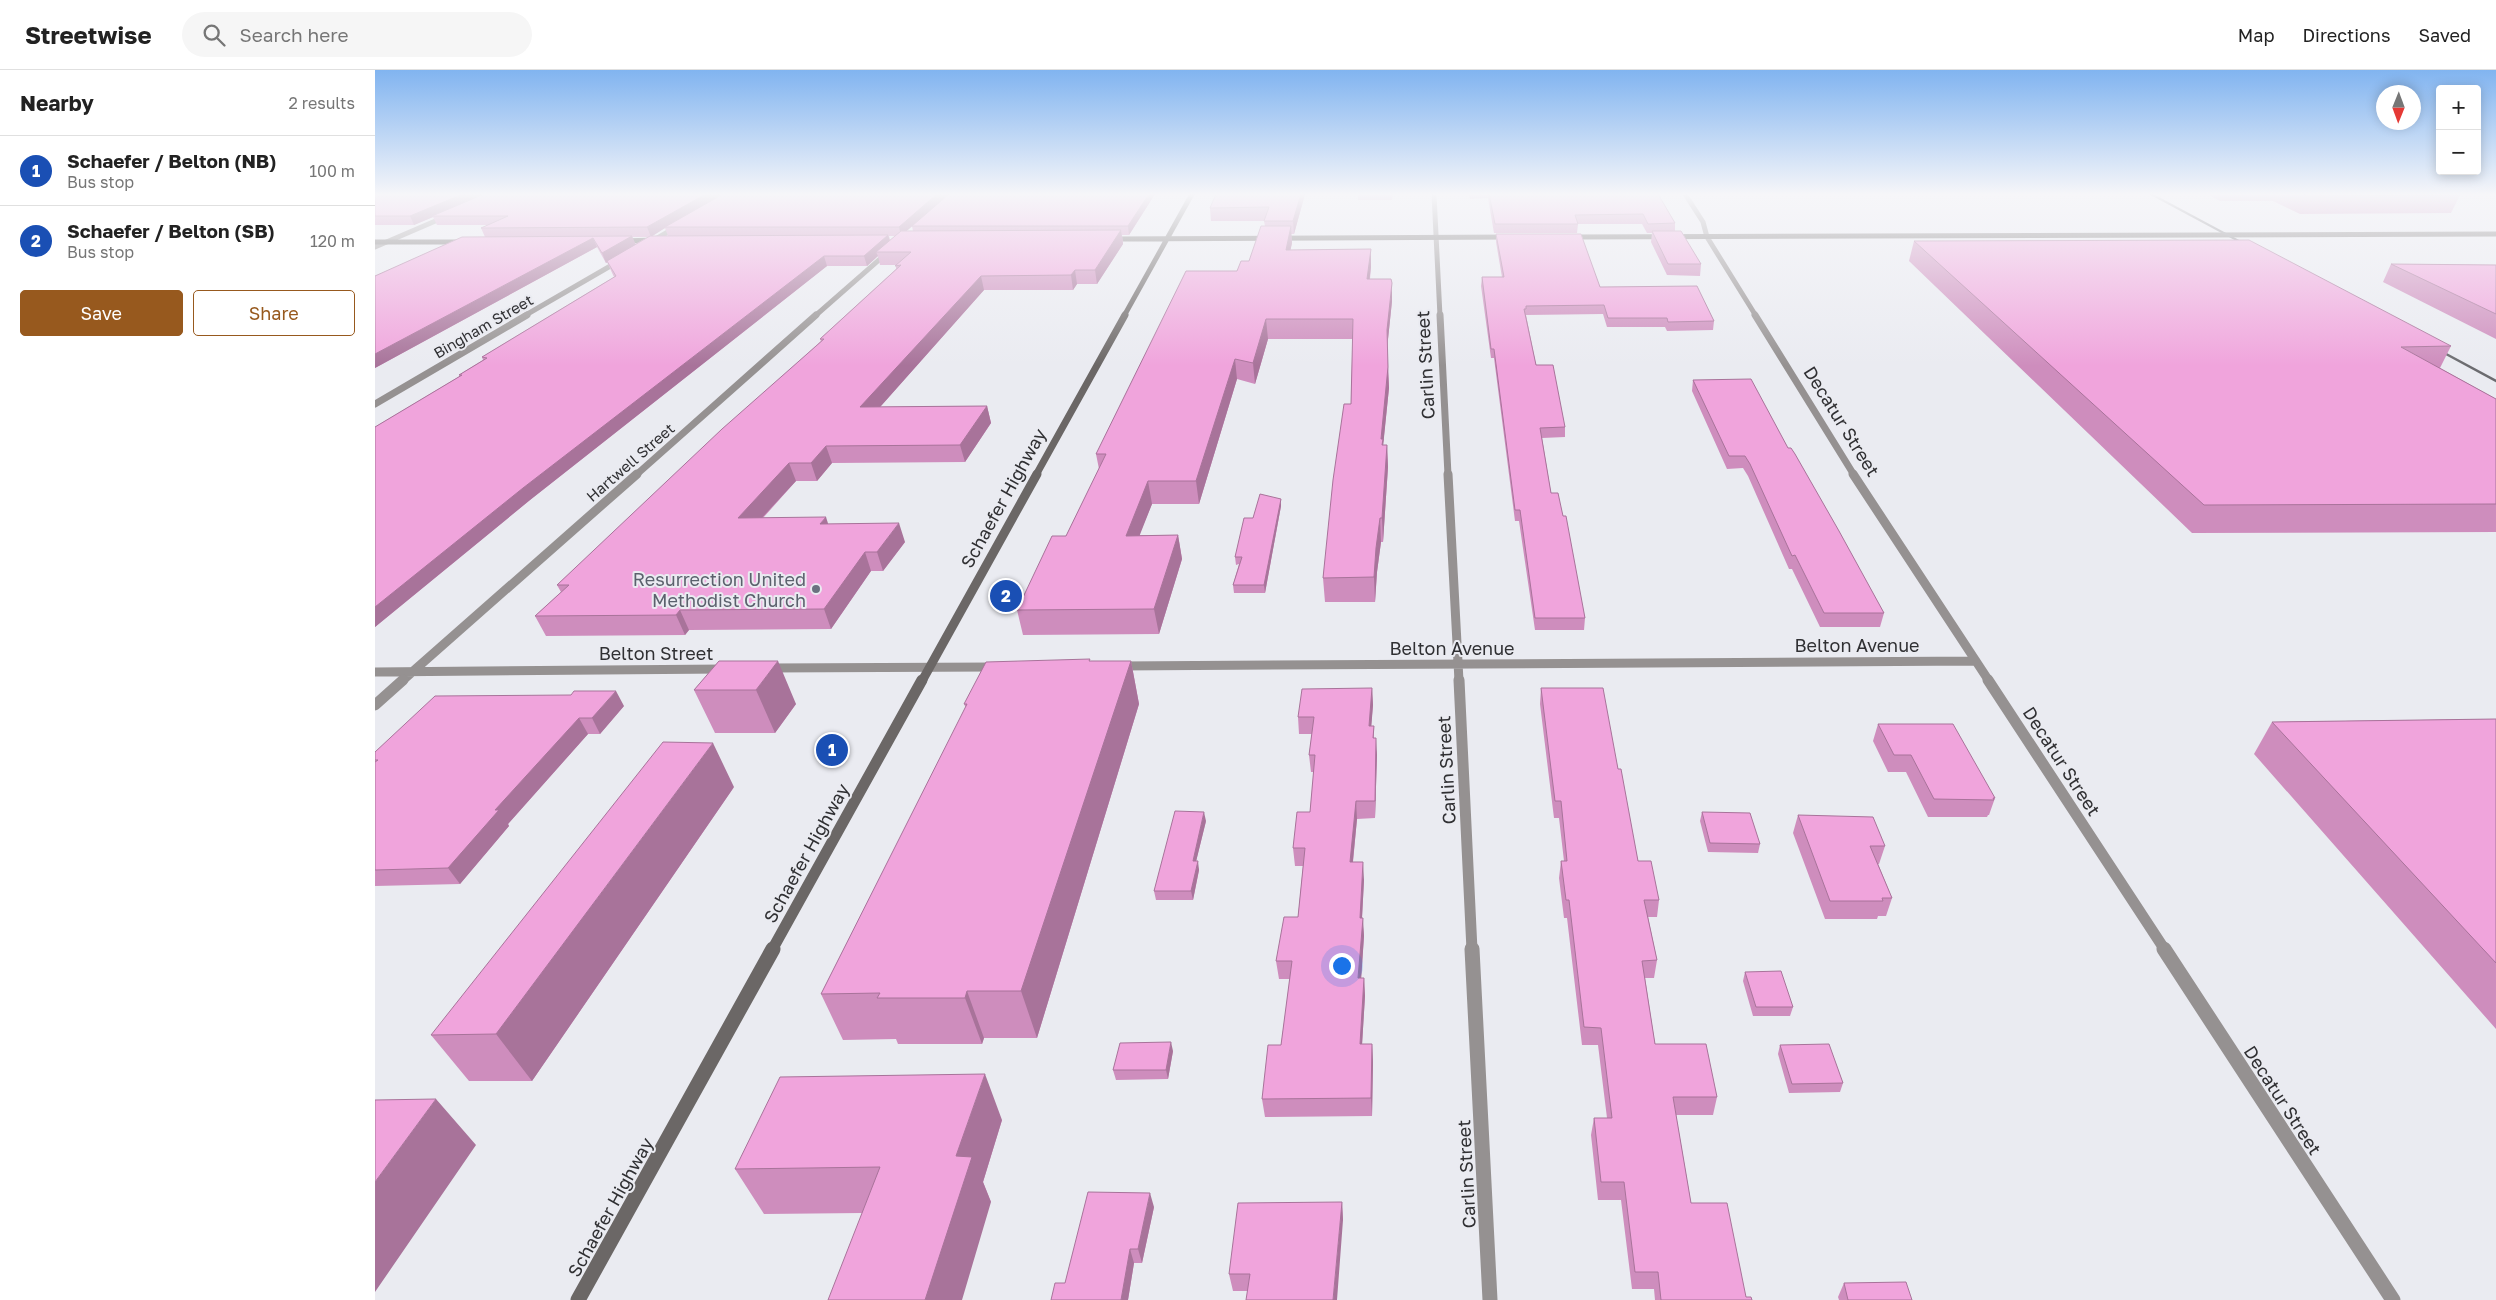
<!DOCTYPE html>
<html lang="en">
<head>
<meta charset="utf-8">
<style>
  :root { --surface:#fff; --page:#f6f6f6; --text:#222; --muted:#767676; --line:#e0e0e0; --accent:#97591e }
  body { margin:0; font-family:"Golos Text",sans-serif; background:var(--page); color:var(--text) }
  .controls { position:absolute; right:15px; top:15px; display:grid; overflow:hidden; border-radius:5px; box-shadow:0 2px 12px #0003 }
  .controls button { width:45px; height:45px; display:grid; place-items:center; padding:0; border:0; border-bottom:1px solid var(--line); background:var(--surface); color:var(--text); font:25px sans-serif }
  .compass { position:absolute; left:2001px; top:15px; width:45px; height:45px; border-radius:50%; background:var(--surface); box-shadow:0 2px 12px #0003; rotate:181deg }
  .you { position:absolute; left:966px; top:895px; width:18px; height:18px; margin:-12px; border:4px solid #fff; border-radius:50%; background:#1a73e8; box-shadow:0 0 0 8px #1a73e833 }
  .badge { display:grid; place-items:center; width:32px; height:32px; border-radius:50%; background:var(--accent); color:#fff; font-size:16px; font-weight:700 }
  .pin { position:absolute; translate:-50% -50%; border:2px solid #fff; box-shadow:0 1px 5px #0006 }
  .list { margin:0; padding:0; list-style:none }
  h2 { display:flex; justify-content:space-between; align-items:center; height:65px; margin:0; padding:0 20px; font-size:21px }
  h2 small { font-size:16px; font-weight:400; color:var(--muted) }
  .list li { display:grid; grid-template-columns:32px 1fr auto; gap:15px; align-items:center; box-sizing:border-box; height:70px; padding:0 20px; border-top:1px solid var(--line) }
  .list b { display:block; font-size:19px; white-space:nowrap }
  .list p { margin:0; font-size:16px; white-space:nowrap; color:var(--muted) }
  .list em { font-size:16px; font-style:normal; color:var(--muted) }
  .actions { display:flex; gap:10px; padding:15px 20px }
  .actions a { flex:1; padding:11px 0; border:1px solid var(--accent); border-radius:5px; text-align:center; font-size:18px; color:var(--accent) }
  .actions .main { background:var(--accent); color:#fff }
  .icon { flex:none; width:28px; height:28px; fill:none; stroke:currentColor; stroke-width:2; stroke-linecap:round; stroke-linejoin:round }
  .map { position:relative; flex:none; width:2121px; height:1230px; overflow:hidden }
  header { display:flex; align-items:center; gap:30px; box-sizing:border-box; height:70px; padding:0 25px; background:var(--surface); border-bottom:1px solid var(--line) }
  header strong { font-size:24px }
  nav { display:flex; gap:28px; margin-inline-start:auto; font-size:18px }
  .search { width:350px; height:45px; background:var(--page); display:flex; align-items:center; gap:12px; box-sizing:border-box; padding:0 18px; border-radius:28px; color:var(--muted); font-size:19px }
  main { display:flex }
  aside { flex:1; background:var(--surface) }
  .map>svg:first-child { display:block }
  .lines { fill:none; stroke-linecap:round; stroke-linejoin:round }
  .street-far4 { stroke:#959191; stroke-width:5 }
  .street-far3 { stroke:#959191; stroke-width:7 }
  .street-far2 { stroke:#959191; stroke-width:9 }
  .street-far1 { stroke:#959191; stroke-width:11 }
  .street { stroke:#959191; stroke-width:15 }
  .secondary-far4 { stroke:#6b6766; stroke-width:5 }
  .secondary-far3 { stroke:#6b6766; stroke-width:7 }
  .secondary-far2 { stroke:#6b6766; stroke-width:9 }
  .secondary-far1 { stroke:#6b6766; stroke-width:11 }
  .secondary { stroke:#6b6766; stroke-width:15 }
  .rail-far1 { stroke:#6b6b6f; stroke-width:2 }
  .rail { stroke:#6b6b6f; stroke-width:2.5 }
  .wall { fill:#ce8dbd; fill-rule:evenodd }
  .shaded-wall { fill:#a8739a }
  .building { fill:#f0a4dc; stroke:#a8739a }
  .worship-dot { fill:#6b7280; stroke:#eaebf1; stroke-width:2 }
  .labels { text-anchor:middle; dominant-baseline:central; stroke-width:4; stroke-linejoin:round; paint-order:stroke }
  .far-street-label { font-size:15px; fill:#303033; stroke:#eaebf1 }
  .street-label { font-size:18px; fill:#303033; stroke:#eaebf1 }
  .worship-label { font-size:18px; fill:#5b616d; stroke:#eaebf1; text-anchor:end }
</style>
</head>
<body>
<header>
<strong>Streetwise</strong>
<div class="search"><svg class="icon" aria-label="search" viewBox="0 0 24 24"><circle cx="10" cy="10" r="6"/><path d="M15 15l6 6"/></svg>Search here</div>
<nav><a>Map</a><a>Directions</a><a>Saved</a></nav>
</header>
<main>
<aside>
<h2>Nearby<small>2 results</small></h2>
<ul class="list">
<li><span class="badge" style="background:#1a4fb4">1</span><div><b>Schaefer / Belton (NB)</b><p>Bus stop</p></div><em>100 m</em></li>
<li><span class="badge" style="background:#1a4fb4">2</span><div><b>Schaefer / Belton (SB)</b><p>Bus stop</p></div><em>120 m</em></li>
</ul>
<div class="actions"><a class="main">Save</a><a>Share</a></div>
</aside>
<div class="map">
<svg width="2121" height="1230" viewBox="0 0 2121 1230">
  <rect width="100%" height="100%" fill="#eaebf1"/>
  <g class="lines">
    <path class="street-far4" d="M1059 124 1065 246
      M1310 124 1328 152 1332 167 1381 246
      M274 173 303 156
      M0 177 72 146
      M149 246 244 191
      M440 246 513 182"/>
    <path class="street-far3" d="M1065 245 1073 405
      M1380 245 1479 405
      M0 334 152 245
      M261 405 441 245"/>
    <path class="street-far2" d="M1073 404 1084 611
      M1478 404 1614 611
      M744 596 1601 591
      M394 598 620 597
      M0 602 350 599
      M27 611 262 404"/>
    <path class="street-far1" d="M1084 610 1097 880
      M1613 610 1790 880
      M0 635 28 610"/>
    <path class="street" d="M1097 879 1115 1230
      M1789 879 2018 1230"/>
    <path class="secondary-far4" d="M1195 167 2121 164
      M735 169 1135 167
      M247 171 280 170
      M0 172H90
      M749 246 817 124"/>
    <path class="secondary-far3" d="M661 405 750 245"/>
    <path class="secondary-far2" d="M547 611 662 404"/>
    <path class="secondary-far1" d="M397 880 547 610"/>
    <path class="secondary" d="M203 1230 398 879"/>
    <path class="rail-far1" d="M1776 124 1873 176"/>
    <path class="rail" d="M2060 278 2121 311"/>
  </g>
  <path class="wall" d="M0 124H574L531 161H538L537 156 574 124H780L754 165H747L748 174 722 214H702L698 220H609L505 337 612 336 616 353 590 392 457 393 442 411H421L388 448 453 454 530 472 508 501H496L456 559 314 560 310 565 171 566 160 546 186 522 182 515 446 271 445 269 521 199V195H505L503 186 492 196H452L155 430 0 557V357L85 306 84 305 108 290 107 287 239 207 232 192 231 193 222 177 0 298V206L110 167 106 158 113 155H62L58 147 39 155H0ZM290 158 293 166H276ZM514 166H520L515 170ZM257 167H274L260 174Z
    M841 124H930L919 164H916L917 173 915 180 996 179V197L995 209 1017 231 1012 278 1014 318 1008 375H1012L1013 397 1008 472H1006L1002 502 1000 532H950L948 508 976 334 978 269H893L880 314 862 309 824 434H777L764 465H803L807 489 784 564 648 565 642 540 691 466 724 399 721 384 862 201 874 191 890 156 889 151H836L835 138Z
    M983 124H1018L1017 130H983Z
    M1093 124H1283L1300 153V161L1326 194 1325 206 1292 205 1276 172 1277 163H1272L1267 154H1203L1202 163H1119L1113 128 1095 129Z
    M1832 124H2082L2085 125 2076 143 1925 144 1898 131H1845Z
    M1121 164 1225 217 1339 251 1338 260 1292 261 1290 257H1232L1228 244 1151 245 1161 295 1190 357V367L1167 368 1176 423 1210 548 1209 560H1160L1144 451H1140L1119 288H1116L1106 216 1107 207H1127L1121 172Z
    M1539 171 2076 276 2065 298 2121 329V462L1817 463 1534 191Z
    M2016 194 2121 195V269L2008 212Z
    M1318 310 1413 378 1509 543 1505 557H1445L1417 499H1414L1373 406 1368 398 1352 399 1317 321Z
    M906 429V436L890 523H859L858 515 864 494 861 495 860 487 878 448Z
    M344 591 421 634 400 663H340L319 620Z
    M716 591H756L764 634 662 968H609L607 974H523L521 969 468 970 446 924 591 638 589 634Z
    M997 618 998 635 996 656H999V668L1002 685 1000 748 982 749 978 792 989 810 987 848 989 866 986 908H989L990 926 987 974H997L998 992 997 1046 890 1047 887 1029 906 975 915 909H904L901 891 923 847 928 796H920L918 778 935 742 939 702H936L934 685 937 664H924L923 647Z
    M1166 618 1243 699 1263 791 1284 830 1282 847H1273L1282 890 1279 908H1270L1280 974 1342 1027 1338 1045H1301L1316 1133 1371 1227 1377 1230H1280L1279 1219H1257L1246 1130H1223L1216 1065 1219 1048H1232L1223 975H1207L1192 848H1189L1184 808 1186 791H1189L1184 748H1179L1165 634Z
    M249 636 225 664H213L133 754 134 756 85 814 0 816V682Z
    M2121 649V959L1879 684 1897 652Z
    M1503 654 1620 728 1614 745H1613L1612 747H1553L1531 702H1513L1498 671Z
    M359 717 157 1011H94L56 965Z
    M1327 742 1385 774 1383 783 1333 782 1325 751Z
    M1423 745 1510 776 1504 794H1503L1517 828 1511 846H1503L1502 849H1450L1418 763Z
    M831 751 821 791 824 800 818 830H781L779 821Z
    M1370 902 1418 937 1415 946H1378L1368 911Z
    M1405 975 1468 1013 1465 1022 1414 1023 1403 984Z
    M798 981 793 1009 741 1010 738 1000Z
    M627 1050 608 1112 616 1132 487 1143 389 1144 360 1099Z
    M967 1132 968 1150 872 1221H858L854 1204Z
    M779 1137 767 1193H759L753 1230 690 1213Z
    M1469 1213 1537 1230H1464L1463 1227Z"/>
  <path class="shaded-wall" d="M88 124H112L57 146 58 147 39 155 35 146Z
    M331 124H349L290 157V158L276 167 272 157Z
    M562 124H574L526 166 524 157Z
    M774 124H780L754 165 753 156Z
    M926 124H930L919 164 918 151Z
    M916 156 917 173 912 197 911 180Z
    M746 160 748 174 722 214 720 200Z
    M513 165 516 174 501 182 503 186 492 196 489 186Z
    M257 166 261 175 231 193 227 183Z
    M218 168 222 177 0 298V284Z
    M996 179V197L992 228V209Z
    M449 186 452 196 155 430 0 557V537L148 418Z
    M700 200 702 214 698 220 696 205Z
    M606 206 609 220 490 354 485 337Z
    M1017 213V231L1012 279V260Z
    M891 249 893 269 880 314 878 293Z
    M860 289 862 309 824 434 821 411Z
    M1013 297 1014 318 1008 377 1006 369Z
    M612 336 616 353 590 392 585 375Z
    M1012 375 1013 397 1008 472 1007 448Z
    M451 376 457 393 442 411 436 393Z
    M414 393 421 411 370 466 363 448Z
    M773 411 777 434 755 490 751 466Z
    M906 429V436L890 523 889 515Z
    M451 447 457 466 445 454Z
    M1005 448 1006 472 1002 502 1000 532 999 507 1001 478Z
    M524 453 530 472 508 501 502 482Z
    M803 465 807 489 784 564 779 539Z
    M490 482 496 501 456 559 449 539Z
    M305 540 314 560 310 565 301 545Z
    M403 591 421 634 400 663 381 620Z
    M756 591 764 634 662 968 646 921Z
    M997 618 998 635 995 673 994 656Z
    M241 621 249 636 225 664 217 648Z
    M204 648 213 664 133 754 134 756 85 814 73 798 120 740Z
    M1001 668 1002 685 1000 748V731Z
    M338 673 359 717 157 1011 121 964Z
    M981 731 982 749 976 810 975 792Z
    M829 742 831 751 819 800 818 791Z
    M823 791 824 800 818 830 816 821Z
    M988 792 989 810 986 866 985 848Z
    M988 848 989 866 985 926 983 908Z
    M989 908 990 926 986 992 985 974Z
    M592 921 609 968 607 974 590 928Z
    M796 972 798 981 793 1009 791 1000Z
    M997 974 998 992 997 1046 996 1028Z
    M610 1004 627 1050 608 1112 616 1132 587 1230H550L581 1086Z
    M61 1029 101 1075 0 1222V1112Z
    M775 1123 779 1137 767 1193 763 1179Z
    M967 1132 968 1150 962 1230H958Z
    M755 1179 759 1193 753 1230H746Z"/>
  <path class="building" d="M0 124H88L35 146H0Z
    M109 124H331L272 157 106 158 133 146H57Z
    M348 124H562L524 157H290Z
    M574 124H774L753 156H537Z
    M841 124H926L918 151H889L894 137 835 138Z
    M1114 124H1283L1300 153 1273 154 1268 144 1200 145 1203 154H1120Z
    M1929 124H2082L2085 125 1933 126Z
    M886 156H916L911 180 996 179 992 209H1016L1017 213 1012 260 1013 297 1006 369H1008L1007 375H1012L1007 448H1005L1001 478 999 507 948 508 958 410 969 334H976L978 249H891L878 293 860 289 821 411H773L751 466 803 465 779 539 642 540 677 466H691L731 384H721L811 201H862L866 191H874Z
    M746 160 720 200H700L696 205 606 206 485 337 612 336 585 375 451 376 436 393H414L363 448 451 447 445 454 524 453 502 482H490L449 539 305 540 301 545 160 546 194 515H182L347 359 449 269H445L526 195 520 196 536 182H501L526 161Z
    M1277 161H1306L1326 194H1293Z
    M1121 164H1206L1225 217 1322 216 1339 251 1293 252 1292 248H1233L1229 235 1151 236V239H1149L1161 295H1178L1190 357 1165 358 1176 423H1183L1188 446H1191L1210 548H1160L1145 440H1140L1119 279H1116L1107 207H1129Z
    M513 165 489 186H449L148 418 0 537V357L87 305H84L112 288 107 287 241 206 232 191 275 166Z
    M257 166 227 183 218 168 0 284V206L87 167Z
    M1874 170 2076 276 2026 277 2121 329V434L1829 435 1539 171Z
    M2016 194 2121 195V244Z
    M1376 309 1413 378H1416L1420 384 1464 461 1509 543H1449L1420 485 1417 486 1375 394 1370 386H1354L1318 310Z
    M885 424 906 429 889 515H858L867 487H860L869 448H878Z
    M715 589 714 591H756L646 921H592L590 928H502L505 923 446 924 592 634H589L611 592Z
    M344 591H403L381 620H319Z
    M997 618 994 656H999L998 668H1001L1000 731H981L975 792H988L985 848H988L983 908H989L985 974H997L996 1028 887 1029 893 975H906L917 891H901L909 847H923L930 778H918L922 742H935L940 685H934L939 647H923L927 619Z
    M1166 618H1228L1243 699H1246L1263 791H1276L1284 830H1269L1282 890 1267 891 1280 974H1331L1342 1027H1298L1316 1133H1352L1371 1227H1376L1377 1230H1286L1283 1202H1260L1249 1112H1226L1219 1048H1237L1226 958 1209 957 1194 830H1191L1186 791H1192L1186 731H1180Z
    M199 621H241L217 648H204L120 740H124L73 798 0 800V692L3 690H0V682L60 626 196 625Z
    M2121 649V893L1897 652Z
    M1503 654H1578L1620 728H1618L1619 730 1559 729 1536 685H1519Z
    M288 672 338 673 121 964 56 965Z
    M800 741 829 742 818 791H823L816 821H779Z
    M1327 742 1375 743 1385 774 1335 773Z
    M1423 745 1498 747 1510 776H1495L1517 828H1507L1508 831H1455Z
    M1406 901 1418 937H1381L1370 902Z
    M796 972 791 1000H738L745 973Z
    M1454 974 1468 1013 1417 1014 1405 975Z
    M610 1004 581 1086 597 1087 550 1230H453L505 1097 360 1099 405 1007Z
    M61 1029 0 1112V1030Z
    M713 1122 775 1123 763 1179H755L746 1230H676L680 1213H690Z
    M967 1132 958 1230H871L875 1204H854L863 1133Z
    M1531 1212 1537 1230H1473L1469 1213Z"/>
  <linearGradient id="sky" x2="0" y2="1"><stop stop-color="#81b4f0"/><stop offset="0.42" stop-color="#f6f6f9"/><stop offset="1" stop-color="#f6f6f9" stop-opacity="0"/></linearGradient>
  <rect width="2121" height="296" fill="url(#sky)"/>
  <circle class="worship-dot" cx="441" cy="519" r="5"/>
  <g class="labels">
    <g class="far-street-label">
      <text transform="translate(108 256) rotate(-30)">Bingham Street</text>
      <text transform="translate(255 392) rotate(-41)">Hartwell Street</text>
    </g>
    <g class="street-label">
      <text transform="translate(1050 295) rotate(-93)">Carlin Street</text>
      <text transform="translate(1467 351) rotate(58)">Decatur Street</text>
      <text transform="translate(628 428) rotate(-61)">Schaefer Highway</text>
      <text x="1482" y="575">Belton Avenue</text>
      <text x="1077" y="578">Belton Avenue</text>
      <text x="281" y="583">Belton Street</text>
      <text transform="translate(1687 691) rotate(57)">Decatur Street</text>
      <text transform="translate(1071 700) rotate(-93)">Carlin Street</text>
      <text transform="translate(431 783) rotate(-61)">Schaefer Highway</text>
      <text transform="translate(1908 1030) rotate(57)">Decatur Street</text>
      <text transform="translate(1091 1104) rotate(-93)">Carlin Street</text>
      <text transform="translate(235 1137) rotate(-61)">Schaefer Highway</text>
    </g>
    <g class="worship-label">
      <text x="431" y="509">Resurrection United<tspan x="431" dy="21">Methodist Church</tspan></text>
    </g>
  </g>
</svg>
<div class="controls">
<button>+</button>
<button>−</button>
</div>
<svg class="compass" viewBox="-18 -18 36 36"><path d="M0-13l5 13h-10z" fill="#e53935"/><path d="M0 13l5-13h-10z" fill="#767676"/></svg>
<div class="you"></div>
<div class="pin badge" style="left:457px;top:680px;background:#1a4fb4">1</div>
<div class="pin badge" style="left:631px;top:526px;background:#1a4fb4">2</div>
</div>
</main>
</body>
</html>
